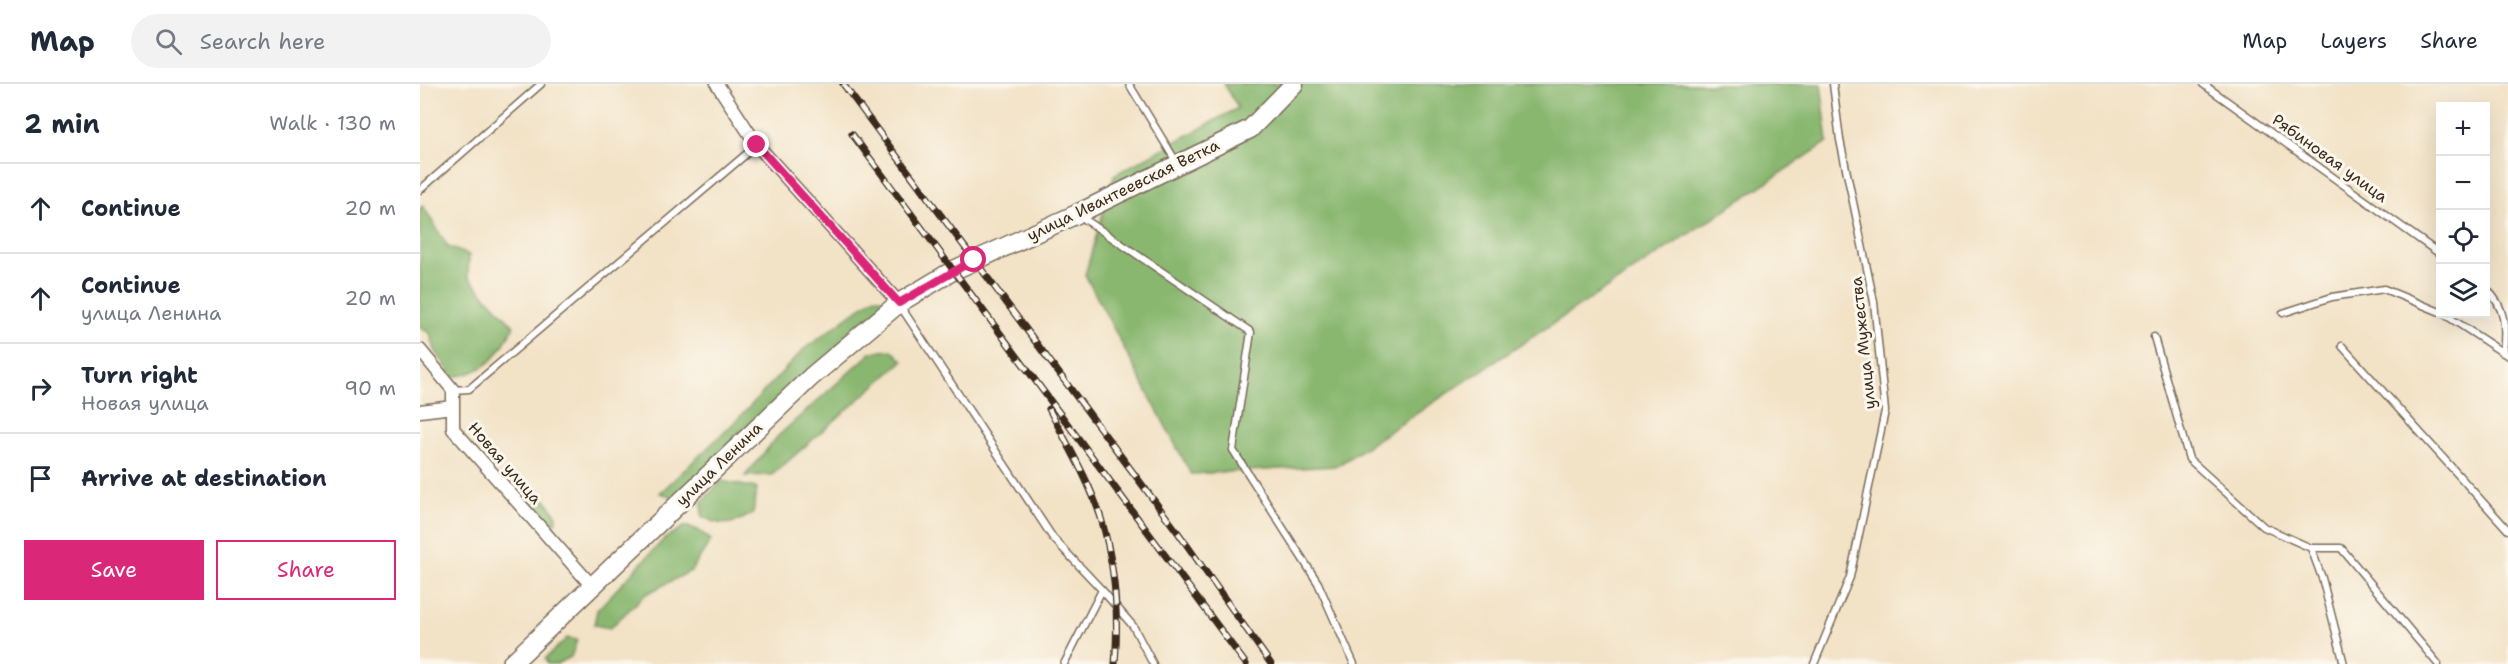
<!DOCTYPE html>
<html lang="en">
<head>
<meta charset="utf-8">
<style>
  :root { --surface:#fff; --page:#f2f2f3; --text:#1f2937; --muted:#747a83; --line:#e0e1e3; --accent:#db2777 }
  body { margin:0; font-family:"Shantell Sans",sans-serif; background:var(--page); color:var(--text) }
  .controls { position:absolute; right:18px; top:18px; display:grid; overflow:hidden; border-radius:0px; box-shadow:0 6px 24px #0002 }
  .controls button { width:54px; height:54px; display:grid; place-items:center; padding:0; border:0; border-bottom:2px solid var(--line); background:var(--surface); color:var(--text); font:30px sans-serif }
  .stop { position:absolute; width:18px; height:18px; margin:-14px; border:4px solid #db2777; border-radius:50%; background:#fff }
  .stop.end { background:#db2777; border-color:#fff; box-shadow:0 2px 6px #0008 }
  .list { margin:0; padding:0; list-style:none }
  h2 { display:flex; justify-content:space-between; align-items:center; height:78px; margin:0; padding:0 24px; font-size:26px }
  h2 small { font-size:20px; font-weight:400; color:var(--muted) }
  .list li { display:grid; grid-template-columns:39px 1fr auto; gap:18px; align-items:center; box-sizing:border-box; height:90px; padding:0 24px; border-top:2px solid var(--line) }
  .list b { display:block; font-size:22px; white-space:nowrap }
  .list p { margin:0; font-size:20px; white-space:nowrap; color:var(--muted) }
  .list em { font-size:20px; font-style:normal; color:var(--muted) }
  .actions { display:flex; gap:12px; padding:18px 24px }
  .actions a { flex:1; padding:14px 0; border:2px solid var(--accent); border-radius:0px; text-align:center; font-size:21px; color:var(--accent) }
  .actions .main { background:var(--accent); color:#fff }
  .icon { flex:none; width:33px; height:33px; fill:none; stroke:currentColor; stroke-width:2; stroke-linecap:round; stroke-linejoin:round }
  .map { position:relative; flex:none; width:2088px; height:580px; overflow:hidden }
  header { display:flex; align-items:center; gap:36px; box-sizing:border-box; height:84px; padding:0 30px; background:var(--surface); border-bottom:2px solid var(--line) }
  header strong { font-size:28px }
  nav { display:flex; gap:33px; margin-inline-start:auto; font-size:21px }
  .search { width:420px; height:54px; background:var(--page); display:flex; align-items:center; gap:15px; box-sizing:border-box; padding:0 21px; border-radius:33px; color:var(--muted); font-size:22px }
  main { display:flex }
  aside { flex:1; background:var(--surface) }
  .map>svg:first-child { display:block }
  .forest { fill:#89b76f; stroke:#627046; stroke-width:1.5 }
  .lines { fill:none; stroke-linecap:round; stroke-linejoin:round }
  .lane-casing { stroke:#7b6a59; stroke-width:9 }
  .street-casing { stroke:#7b6a59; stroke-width:15 }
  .secondary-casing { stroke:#7b6a59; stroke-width:21 }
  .lane { stroke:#fff; stroke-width:6 }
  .street { stroke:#fff; stroke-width:12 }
  .secondary { stroke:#fff; stroke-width:18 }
  .rail-casing { stroke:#3b2a1e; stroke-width:7 }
  .rail { stroke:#fbf7ec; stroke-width:4.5; stroke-dasharray:14; stroke-linecap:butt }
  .route { stroke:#db2777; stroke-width:8 }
  .labels { text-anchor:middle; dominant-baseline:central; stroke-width:6; stroke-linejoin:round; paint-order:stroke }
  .street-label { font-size:16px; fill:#3b2a1e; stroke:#fbf7ec }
</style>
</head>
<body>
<header>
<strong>Map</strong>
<div class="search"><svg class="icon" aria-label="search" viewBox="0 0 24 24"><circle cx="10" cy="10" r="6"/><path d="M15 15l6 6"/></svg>Search here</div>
<nav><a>Map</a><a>Layers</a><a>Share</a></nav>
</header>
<main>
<aside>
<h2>2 min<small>Walk · 130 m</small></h2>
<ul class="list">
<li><svg class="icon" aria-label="ahead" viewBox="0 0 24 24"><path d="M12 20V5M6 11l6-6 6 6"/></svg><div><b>Continue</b></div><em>20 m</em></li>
<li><svg class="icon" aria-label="ahead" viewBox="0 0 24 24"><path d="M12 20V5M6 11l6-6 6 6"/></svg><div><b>Continue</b><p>улица Ленина</p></div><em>20 m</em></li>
<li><svg class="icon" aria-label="right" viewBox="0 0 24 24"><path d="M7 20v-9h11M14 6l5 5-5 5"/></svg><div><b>Turn right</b><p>Новая улица</p></div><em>90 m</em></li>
<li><svg class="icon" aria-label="arrive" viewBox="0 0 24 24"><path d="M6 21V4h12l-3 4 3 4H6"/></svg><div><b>Arrive at destination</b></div></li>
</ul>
<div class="actions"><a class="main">Save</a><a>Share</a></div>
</aside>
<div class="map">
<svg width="2088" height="580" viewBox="0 0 2088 580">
  <rect width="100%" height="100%" fill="#fbf7ec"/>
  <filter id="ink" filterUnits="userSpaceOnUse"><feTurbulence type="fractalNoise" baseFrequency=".0167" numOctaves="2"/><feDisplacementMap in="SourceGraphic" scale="12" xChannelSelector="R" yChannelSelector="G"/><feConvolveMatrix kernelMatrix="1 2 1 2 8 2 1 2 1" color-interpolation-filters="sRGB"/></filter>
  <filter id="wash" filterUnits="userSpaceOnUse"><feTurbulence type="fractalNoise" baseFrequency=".008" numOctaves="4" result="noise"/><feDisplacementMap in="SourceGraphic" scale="24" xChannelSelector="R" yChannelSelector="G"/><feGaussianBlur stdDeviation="1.35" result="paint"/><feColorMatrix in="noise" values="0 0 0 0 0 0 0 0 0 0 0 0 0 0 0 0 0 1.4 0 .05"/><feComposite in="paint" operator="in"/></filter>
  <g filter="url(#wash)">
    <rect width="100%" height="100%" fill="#f2e2c6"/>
    <path class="forest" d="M804 0H1401L1408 58 917 382 771 390 665 191 694 91 818 24Z
      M3 122 28 163 49 171 48 193 94 242C78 272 69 287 33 293L15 266 10 249 0 244V124Z
      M455 213 468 216 259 415 240 409 316 337 383 266Z
      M472 266 483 277 352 391 325 392 358 352 452 268Z
      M301 397 337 404 333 429C313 441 303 444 282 432V418Z
      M110 405 126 416 137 432 135 440 121 436 106 415Z
      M265 442 278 446 291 456 271 487 226 510 190 544 174 541 177 526 244 455Z
      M147 554 157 556 151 573 137 580H128L125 575Z"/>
  </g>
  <g filter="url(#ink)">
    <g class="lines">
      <defs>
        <path id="lane" d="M709 0 757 79
          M1783 0 2020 170
          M0 106 121 0
          M660 132 831 248 813 366 898 499 934 580
          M2066 205C2086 222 2086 245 2083 269
          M479 220 633 454 682 506 644 580
          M1863 229 1912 213 1964 205 2020 228
          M2024 230 2088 272
          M1734 253 1769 375 1844 443 1891 464 1902 494 1924 580
          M1922 262 2088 446
          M33 306 49 305 337 61
          M1891 464H1921L2018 580
          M682 506 713 542 733 580
          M1394 580 1430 493 1465 327 1454 218 1420 56 1413 0"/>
        <path id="street" d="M297 0 337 61 479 219
          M0 266 33 306V345L172 502
          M0 327 33 323"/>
        <path id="secondary" d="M91 580 391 293 479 219 534 186 657 130 830 45 874 0"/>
      </defs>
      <use href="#lane" class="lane-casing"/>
      <use href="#street" class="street-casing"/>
      <use href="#secondary" class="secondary-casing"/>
      <use href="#lane" class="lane"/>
      <use href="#street" class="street"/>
      <use href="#secondary" class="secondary"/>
      <defs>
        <path id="rail" d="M423 0 759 450 851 580
          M432 50 826 580
          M629 325C647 360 669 396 681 434 695 481 699 531 695 580"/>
      </defs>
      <use href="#rail" class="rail-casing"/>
      <use href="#rail" class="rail"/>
    </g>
  </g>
  <g class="lines" filter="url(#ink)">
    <path class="route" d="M337 61 479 219 554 176"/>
  </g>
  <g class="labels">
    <g class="street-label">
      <text transform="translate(1910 74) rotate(36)">Рябиновая улица</text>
      <text transform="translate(703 106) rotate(-26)">улица Ивантеевская Ветка</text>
      <text transform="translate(1443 259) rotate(-96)">улица Мужества</text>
      <text transform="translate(85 379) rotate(49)">Новая улица</text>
      <text transform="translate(299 380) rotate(-44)">улица Ленина</text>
    </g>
  </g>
</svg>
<div class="controls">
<button>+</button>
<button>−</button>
<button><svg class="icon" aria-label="locate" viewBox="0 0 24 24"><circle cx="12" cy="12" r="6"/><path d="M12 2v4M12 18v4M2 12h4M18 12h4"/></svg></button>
<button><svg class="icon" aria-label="layers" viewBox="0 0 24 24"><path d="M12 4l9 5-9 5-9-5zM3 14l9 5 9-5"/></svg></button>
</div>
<div class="stop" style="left:554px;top:176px"></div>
<div class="stop end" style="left:337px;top:61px"></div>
</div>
</main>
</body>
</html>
